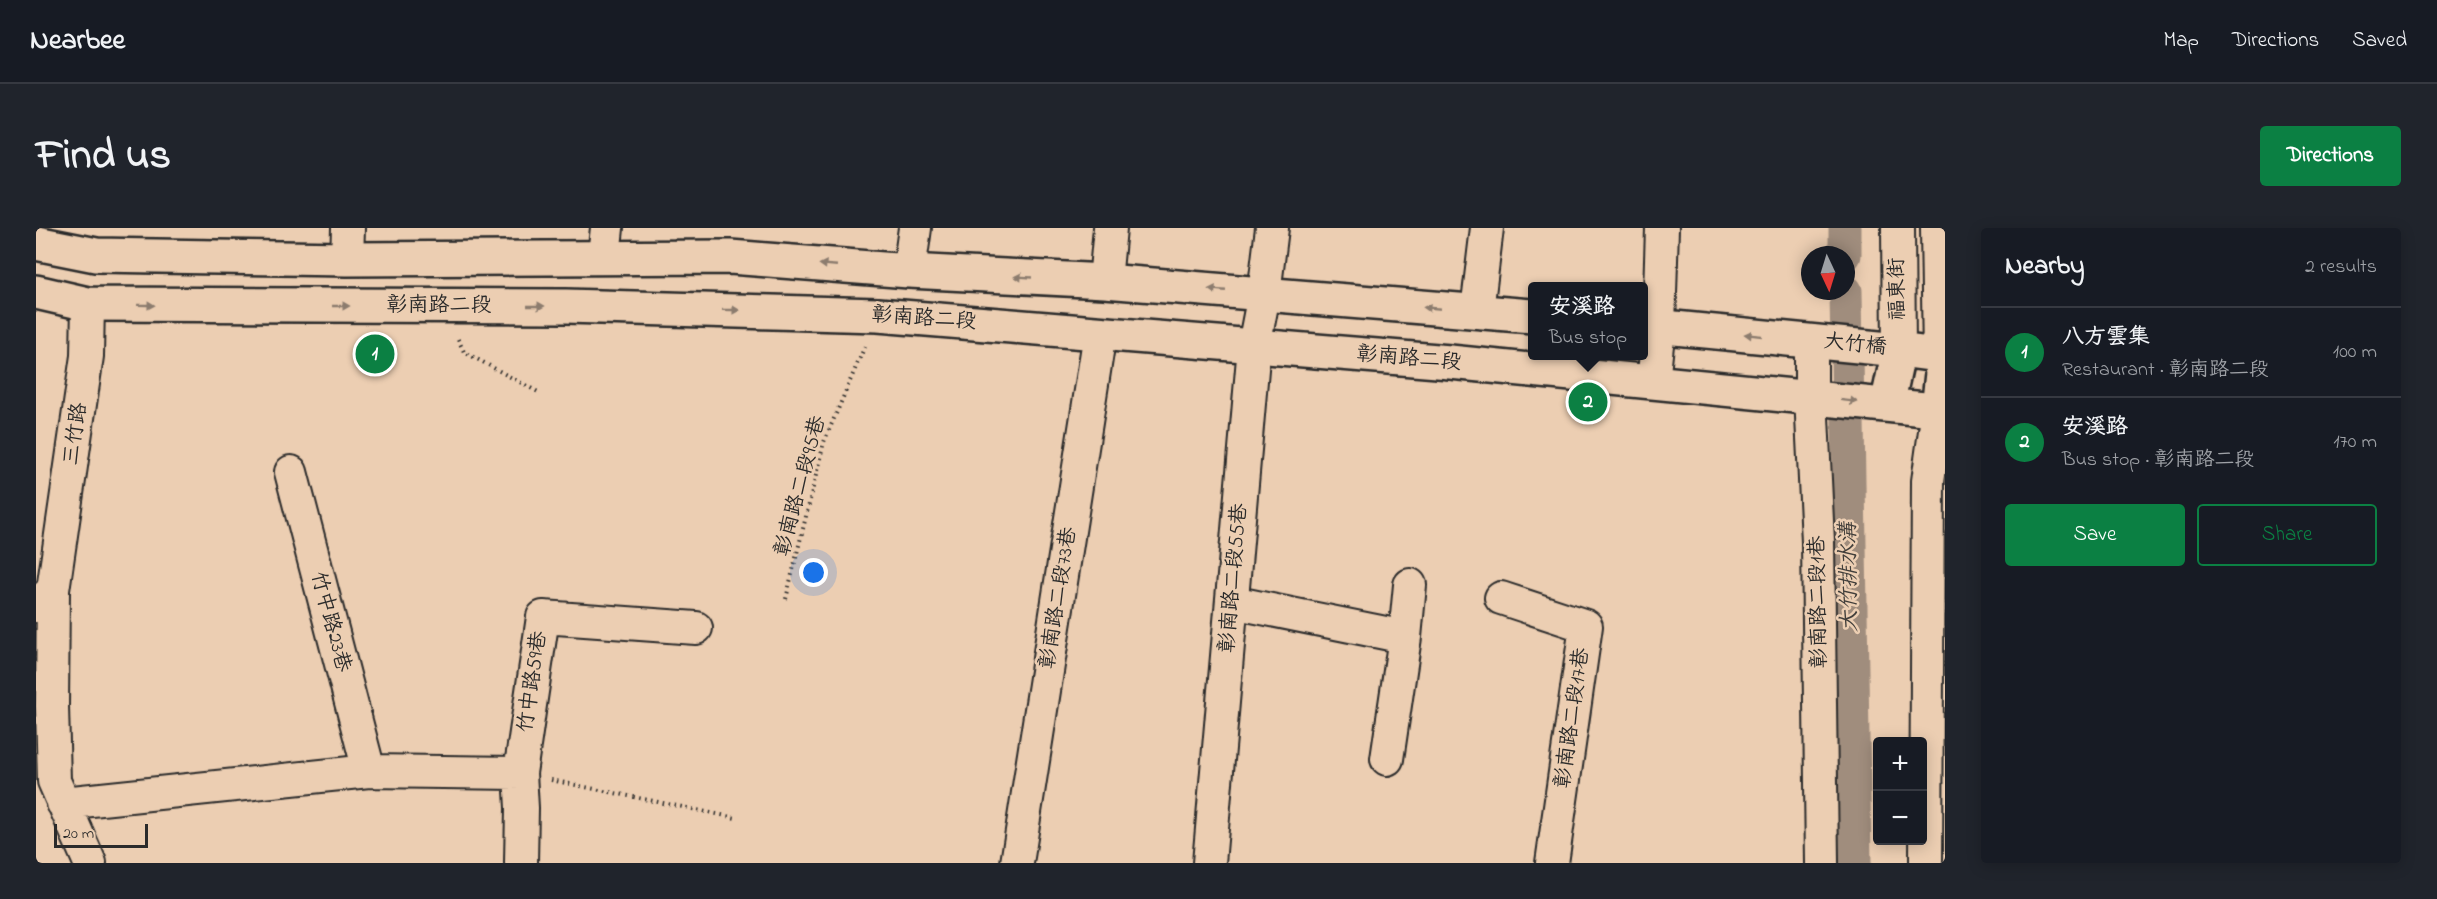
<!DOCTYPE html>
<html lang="en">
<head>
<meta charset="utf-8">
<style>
  :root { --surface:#171b24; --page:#20242c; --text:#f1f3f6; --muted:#9ea1a6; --line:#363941; --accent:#0b8043 }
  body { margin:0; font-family:"Indie Flower","LXGW WenKai TC",sans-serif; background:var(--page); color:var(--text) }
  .controls { position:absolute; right:18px; bottom:18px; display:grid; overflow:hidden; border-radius:6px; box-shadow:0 3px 15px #0003 }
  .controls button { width:54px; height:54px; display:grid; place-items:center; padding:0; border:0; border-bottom:2px solid var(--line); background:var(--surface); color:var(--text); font:30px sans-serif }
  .compass { position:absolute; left:1765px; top:18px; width:54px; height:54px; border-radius:50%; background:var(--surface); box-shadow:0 3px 15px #0003; rotate:176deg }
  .scale { position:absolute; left:18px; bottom:15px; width:94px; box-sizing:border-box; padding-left:6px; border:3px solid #2b2b2b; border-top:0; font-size:16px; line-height:21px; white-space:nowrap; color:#2b2b2b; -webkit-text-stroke:4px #ecceb2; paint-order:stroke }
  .you { position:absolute; left:778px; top:345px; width:21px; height:21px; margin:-15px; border:4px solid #fff; border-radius:50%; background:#1a73e8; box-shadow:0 0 0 9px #1a73e833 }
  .badge { display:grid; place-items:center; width:39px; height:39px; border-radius:50%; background:var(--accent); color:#fff; font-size:20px; font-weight:700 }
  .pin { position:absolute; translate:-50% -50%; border:3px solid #fff; box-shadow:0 2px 6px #0006 }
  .popup { position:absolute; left:1492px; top:54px; width:120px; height:78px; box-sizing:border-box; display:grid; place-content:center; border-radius:6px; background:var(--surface); filter:drop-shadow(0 2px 4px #0005); font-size:20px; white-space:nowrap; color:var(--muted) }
  .popup b { font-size:22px; color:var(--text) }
  .popup::after { content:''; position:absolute; left:50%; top:100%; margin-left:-12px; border:12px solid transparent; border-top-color:var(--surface) }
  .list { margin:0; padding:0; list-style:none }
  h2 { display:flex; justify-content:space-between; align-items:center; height:78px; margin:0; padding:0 24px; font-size:26px }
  h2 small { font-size:20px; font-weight:400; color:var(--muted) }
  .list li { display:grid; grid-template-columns:39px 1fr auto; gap:18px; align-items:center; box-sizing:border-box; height:90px; padding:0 24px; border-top:2px solid var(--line) }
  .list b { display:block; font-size:22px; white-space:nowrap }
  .list p { margin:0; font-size:20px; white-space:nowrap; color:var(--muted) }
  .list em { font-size:20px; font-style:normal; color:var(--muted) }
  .actions { display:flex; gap:12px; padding:18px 24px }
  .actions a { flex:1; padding:14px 0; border:2px solid var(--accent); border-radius:6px; text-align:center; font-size:21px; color:var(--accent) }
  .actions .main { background:var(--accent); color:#fff }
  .map { position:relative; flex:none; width:1909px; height:635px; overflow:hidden; border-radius:6px }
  header { display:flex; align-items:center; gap:36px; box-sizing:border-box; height:84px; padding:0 30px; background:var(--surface); border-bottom:2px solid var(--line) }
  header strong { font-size:28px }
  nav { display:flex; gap:33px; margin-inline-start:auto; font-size:21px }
  .intro { display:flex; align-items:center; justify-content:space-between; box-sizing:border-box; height:144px; padding:0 36px }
  h1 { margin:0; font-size:42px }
  .button { padding:15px 27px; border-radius:6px; background:var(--accent); color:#fff; font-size:21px; font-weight:700 }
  main { display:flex; gap:36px; padding:0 36px }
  aside { flex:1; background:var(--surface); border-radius:6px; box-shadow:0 3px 15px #0003 }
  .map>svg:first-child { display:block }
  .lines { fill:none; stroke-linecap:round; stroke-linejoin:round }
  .canal { stroke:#a08d7d; stroke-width:33 }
  .minor-casing { stroke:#2b2b2b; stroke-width:36 }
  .major-casing { stroke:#2b2b2b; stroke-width:38 }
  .path { stroke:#2b2b2b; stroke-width:4; stroke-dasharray:1.5 4.5; stroke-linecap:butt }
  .minor { stroke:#ecceb2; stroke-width:32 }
  .major { stroke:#ecceb2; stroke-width:33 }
  .oneway { fill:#8c7c6e }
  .labels { text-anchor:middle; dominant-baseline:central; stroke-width:5; stroke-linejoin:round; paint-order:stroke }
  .street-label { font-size:21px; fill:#2b2b2b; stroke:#ecceb2 }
  .water-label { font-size:22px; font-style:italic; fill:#423f3b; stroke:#ecceb2 }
</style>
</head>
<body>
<header>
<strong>Nearbee</strong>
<nav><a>Map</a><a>Directions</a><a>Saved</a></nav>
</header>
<div class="intro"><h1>Find us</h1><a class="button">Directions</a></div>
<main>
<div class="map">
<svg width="1909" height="635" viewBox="0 0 1909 635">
  <rect width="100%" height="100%" fill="#ecceb2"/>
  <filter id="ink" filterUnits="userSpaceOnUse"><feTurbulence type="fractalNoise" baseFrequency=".0167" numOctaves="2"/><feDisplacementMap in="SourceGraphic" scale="12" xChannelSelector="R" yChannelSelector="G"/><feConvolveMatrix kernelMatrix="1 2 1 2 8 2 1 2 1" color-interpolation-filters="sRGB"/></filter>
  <g filter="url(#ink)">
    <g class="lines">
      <path class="canal" d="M1809 0V27
        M1810 63 1819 635"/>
      <defs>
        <path id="minor" d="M1862 0 1863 122
          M1901 0 1903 128
          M568 28 571 0
          M311 31 312 0
          M873 43 879 0
          M1069 53 1074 0
          M1441 83 1451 0
          M1775 113V168L1782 314 1786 635
          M1617 154 1623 98 1626 0
          M255 244 333 543
          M17 362 16 478 18 553 54 635
          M1465 370 1550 398 1516 635
          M1196 374 1369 409
          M0 378 17 362 51 128 52 76
          M1351 531 1369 409 1374 357
          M27 575 333 543 484 545
          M485 635 486 580 484 545 507 389 660 400
          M981 635 1064 105
          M1173 635 1218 118 1228 66 1236 0
          M1890 635 1892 253 1902 182 1909 177"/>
        <path id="major" d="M0 15 60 27 311 31 694 29 873 43 1069 53 1496 88
          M0 64 52 76 530 78 842 87 1414 134 1909 183
          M1608 97 1863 122 1909 128
          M1851 177 1863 122
          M1902 182 1906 145 1903 128"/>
      </defs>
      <use href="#minor" class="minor-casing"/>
      <use href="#major" class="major-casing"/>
      <path class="path" d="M422 111 428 124 504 165
        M750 371 788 214 829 118
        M515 552 700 590"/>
      <use href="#minor" class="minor"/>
      <use href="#major" class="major"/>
    </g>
    <defs><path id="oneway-solid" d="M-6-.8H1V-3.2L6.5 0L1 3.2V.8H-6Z" transform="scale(1.5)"/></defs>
    <g class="oneway">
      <use href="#oneway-solid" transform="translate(792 37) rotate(-175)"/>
      <use href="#oneway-solid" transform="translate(987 49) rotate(-177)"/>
      <use href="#oneway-solid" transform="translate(1181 62) rotate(-175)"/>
      <use href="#oneway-solid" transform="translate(110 77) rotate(1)"/>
      <use href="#oneway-solid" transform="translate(305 78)"/>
      <use href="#oneway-solid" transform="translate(500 78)"/>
      <use href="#oneway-solid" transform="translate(1396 80) rotate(-175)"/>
      <use href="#oneway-solid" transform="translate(695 82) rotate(1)"/>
      <use href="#oneway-solid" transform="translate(1717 107) rotate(-174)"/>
      <use href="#oneway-solid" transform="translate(1813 173) rotate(7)"/>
    </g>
  </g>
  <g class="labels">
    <g class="street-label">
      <text transform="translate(1862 61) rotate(-91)">福東街</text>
      <text x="403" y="78">彰南路二段</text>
      <text transform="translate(888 91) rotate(4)">彰南路二段</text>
      <text transform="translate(1819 117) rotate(6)">大竹橋</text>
      <text transform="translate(1373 131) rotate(5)">彰南路二段</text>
      <text transform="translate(40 206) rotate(-82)">三竹路</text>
      <text transform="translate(765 258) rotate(-75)">彰南路二段95巷</text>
      <text transform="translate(1198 350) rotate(-85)">彰南路二段55巷</text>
      <text transform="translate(1023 370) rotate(-81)">彰南路二段73巷</text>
      <text transform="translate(1783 374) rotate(-91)">彰南路二段1巷</text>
      <text transform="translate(294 394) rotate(75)">竹中路23巷</text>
      <text transform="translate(497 454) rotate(-82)">竹中路59巷</text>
      <text transform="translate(1537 490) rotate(-82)">彰南路二段17巷</text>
    </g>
    <g class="water-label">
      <text transform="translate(1814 349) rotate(-91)">大竹排水溝</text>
    </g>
  </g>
</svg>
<div class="controls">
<button>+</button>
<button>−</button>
</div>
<svg class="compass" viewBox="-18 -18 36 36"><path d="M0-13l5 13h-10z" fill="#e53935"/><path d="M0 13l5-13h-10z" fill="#9ea1a6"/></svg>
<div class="scale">20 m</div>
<div class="you"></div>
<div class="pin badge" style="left:339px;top:126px">1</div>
<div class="pin badge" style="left:1552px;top:174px">2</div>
<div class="popup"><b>安溪路</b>Bus stop</div>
</div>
<aside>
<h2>Nearby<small>2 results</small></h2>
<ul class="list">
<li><span class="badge">1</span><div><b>八方雲集</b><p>Restaurant · 彰南路二段</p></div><em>100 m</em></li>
<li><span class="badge">2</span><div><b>安溪路</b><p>Bus stop · 彰南路二段</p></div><em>170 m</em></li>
</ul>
<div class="actions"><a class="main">Save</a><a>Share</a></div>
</aside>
</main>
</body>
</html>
